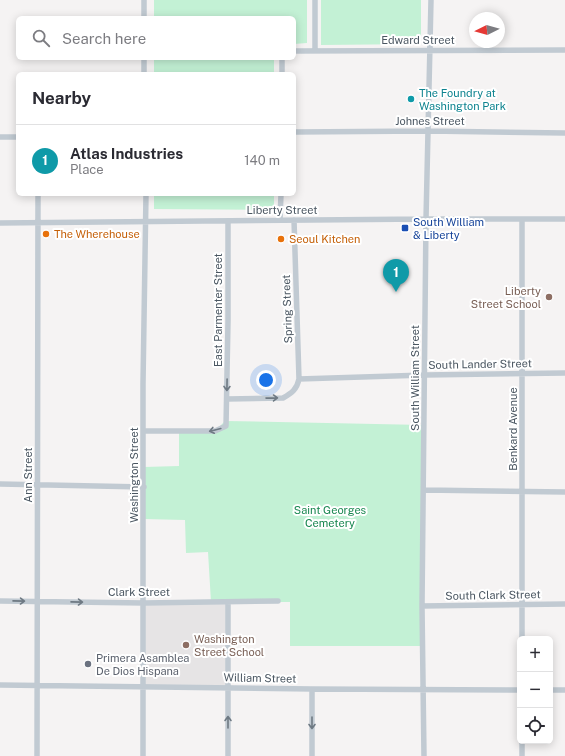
<!DOCTYPE html>
<html lang="en">
<head>
<meta charset="utf-8">
<style>
  :root { --surface:#fff; --page:#f2f2f3; --text:#2b2b33; --muted:#7c7c81; --line:#e1e1e2; --accent:#ea580c }
  body { margin:0; font-family:"Public Sans",sans-serif; background:var(--page); color:var(--text) }
  .controls { position:absolute; right:12px; bottom:12px; display:grid; overflow:hidden; border-radius:6px; box-shadow:0 2px 10px #0003 }
  .controls button { width:36px; height:36px; display:grid; place-items:center; padding:0; border:0; border-bottom:1px solid var(--line); background:var(--surface); color:var(--text); font:20px sans-serif }
  .compass { position:absolute; left:469px; top:12px; width:36px; height:36px; border-radius:50%; background:var(--surface); box-shadow:0 2px 10px #0003; rotate:265deg }
  .you { position:absolute; left:266px; top:380px; width:14px; height:14px; margin:-10px; border:3px solid #fff; border-radius:50%; background:#1a73e8; box-shadow:0 0 0 6px #1a73e833 }
  .badge { display:grid; place-items:center; width:26px; height:26px; border-radius:50%; background:var(--accent); color:#fff; font-size:13px; font-weight:700 }
  .pin { position:absolute; translate:-50% -33px; filter:drop-shadow(0 1px 2px #0008) }
  .pin::after { content:''; position:absolute; top:21px; width:14px; height:12px; background:inherit; clip-path:polygon(0 0,100% 0,50% 100%) }
  .list { margin:0; padding:0; list-style:none }
  h2 { display:flex; justify-content:space-between; align-items:center; height:52px; margin:0; padding:0 16px; font-size:17px }
  h2 small { font-size:13px; font-weight:400; color:var(--muted) }
  .list li { display:grid; grid-template-columns:26px 1fr auto; gap:12px; align-items:center; box-sizing:border-box; height:72px; padding:0 16px; border-top:1px solid var(--line) }
  .list b { display:block; font-size:15px; white-space:nowrap }
  .list p { margin:0; font-size:13px; white-space:nowrap; color:var(--muted) }
  .list em { font-size:13px; font-style:normal; color:var(--muted) }
  .icon { flex:none; width:22px; height:22px; fill:none; stroke:currentColor; stroke-width:2; stroke-linecap:round; stroke-linejoin:round }
  .map { position:relative; flex:none; width:565px; height:756px; overflow:hidden }
  .search { position:absolute; background:var(--surface); box-shadow:0 2px 10px #0003; left:16px; top:16px; width:280px; height:44px; display:flex; align-items:center; gap:10px; box-sizing:border-box; padding:0 14px; border-radius:6px; color:var(--muted); font-size:15px }
  .panel { position:absolute; background:var(--surface); box-shadow:0 2px 10px #0003; left:16px; top:72px; width:280px; height:124px; border-radius:6px }
  .map>svg:first-child { display:block }
  .education { fill:#e6e4e5 }
  .green { fill:#c3f1d5 }
  .lines { fill:none; stroke-linecap:round; stroke-linejoin:round }
  .minor { stroke:#c1cad2; stroke-width:5.5 }
  .oneway { stroke:#6e7983 }
  .culture-dot { fill:#0f9aa8; stroke:#fff; stroke-width:1.5 }
  .transit-dot { fill:#1a4fb4; stroke:#fff; stroke-width:1.5 }
  .food-dot { fill:#e8710a; stroke:#fff; stroke-width:1.5 }
  .education-dot { fill:#8d6e63; stroke:#fff; stroke-width:1.5 }
  .worship-dot { fill:#6b7280; stroke:#fff; stroke-width:1.5 }
  .labels { text-anchor:middle; dominant-baseline:central; stroke-width:4; stroke-linejoin:round; paint-order:stroke }
  .street-label { font-size:11px; fill:#4a5661; stroke:#fff }
  .culture-label { font-size:11px; fill:#0d838f; stroke:#fff; text-anchor:start }
  .transit-label { font-size:11px; fill:#164399; stroke:#fff; text-anchor:start }
  .food-label { font-size:11px; fill:#c56008; stroke:#fff; text-anchor:start }
  .education-label { font-size:11px; fill:#785e54; stroke:#fff; text-anchor:end }
  .park-label { font-size:11px; fill:#17864f; stroke:#fff }
  .worship-label { font-size:11px; fill:#5b616d; stroke:#fff; text-anchor:start }
</style>
</head>
<body>
<div class="map">
<svg width="565" height="756" viewBox="0 0 565 756">
  <rect width="100%" height="100%" fill="#f5f3f3"/>
  <path class="education" d="M228 602V688L144 687V603Z"/>
  <path class="green" d="M154 0H307V43L294 44V18H154Z
    M321 0H421V44L321 45Z
    M154 58H274V74H154Z
    M154 194H274V210L154 209Z
    M225 421 424 425 423 646H290V602H211L208 552 186 553 185 520 144 519V467L179 466V432L215 431Z"/>
  <g class="lines">
    <path class="minor" d="M144 0V18
      M315 0V50
      M294 51 565 50
      M144 58V74
      M282 74V58
      M294 132 429 131 565 133
      M0 137H18
      M522 219V639
      M280 220 281 194
      M0 223 426 219H565
      M299 379 425 375 565 373
      M227 399 283 398C292 393 297 389 299 379L294 220
      M144 431H215L226 426 228 321V221
      M0 484 144 487
      M424 490 565 492
      M0 601 144 603 278 601
      M422 606 565 604
      M0 685 312 689 520 690
      M550 690H565
      M522 741V756
      M37 756 38 194
      M143 756V384L146 194
      M228 756V602
      M312 756V689
      M424 756 422 606 426 219 431 0"/>
  </g>
  <defs><path id="oneway-shaft" d="M-6 0H5M1.5-3L5.5 0L1.5 3" fill="none" stroke-width="1.6" stroke-linecap="round" stroke-linejoin="round"/></defs>
  <g class="oneway">
    <use href="#oneway-shaft" transform="translate(227 385) rotate(91)"/>
    <use href="#oneway-shaft" transform="translate(272 398) rotate(-1)"/>
    <use href="#oneway-shaft" transform="translate(215 430) rotate(166)"/>
    <use href="#oneway-shaft" transform="translate(19 601) rotate(1)"/>
    <use href="#oneway-shaft" transform="translate(77 602) rotate(1)"/>
    <use href="#oneway-shaft" transform="translate(228 722) rotate(-90)"/>
    <use href="#oneway-shaft" transform="translate(312 723) rotate(90)"/>
  </g>
  <circle class="culture-dot" cx="411" cy="99" r="4"/>
  <rect class="transit-dot" x="401" y="224" width="8" height="8" rx="2"/>
  <g class="food-dot">
    <circle cx="46" cy="234" r="4"/>
    <circle cx="281" cy="239" r="4"/>
  </g>
  <g class="education-dot">
    <circle cx="549" cy="297" r="4"/>
    <circle cx="186" cy="645" r="4"/>
  </g>
  <circle class="worship-dot" cx="88" cy="664" r="4"/>
  <g class="labels">
    <g class="street-label">
      <text x="418" y="40">Edward Street</text>
      <text x="430" y="121">Johnes Street</text>
      <text x="282" y="210">Liberty Street</text>
      <text transform="translate(287 309) rotate(-92)">Spring Street</text>
      <text transform="translate(218 310) rotate(-90)">East Parmenter Street</text>
      <text transform="translate(480 364) rotate(-1)">South Lander Street</text>
      <text transform="translate(415 378) rotate(-90)">South William Street</text>
      <text transform="translate(513 429) rotate(-90)">Benkard Avenue</text>
      <text transform="translate(28 475) rotate(-90)">Ann Street</text>
      <text transform="translate(134 475) rotate(-90)">Washington Street</text>
      <text x="139" y="592">Clark Street</text>
      <text transform="translate(493 595) rotate(-1)">South Clark Street</text>
      <text transform="translate(260 678) rotate(1)">William Street</text>
    </g>
    <g class="culture-label">
      <text x="419" y="93">The Foundry at<tspan x="419" dy="13">Washington Park</tspan></text>
    </g>
    <g class="transit-label">
      <text x="413" y="222">South William<tspan x="413" dy="13">&amp; Liberty</tspan></text>
    </g>
    <g class="food-label">
      <text x="54" y="234">The Wherehouse</text>
      <text x="289" y="239">Seoul Kitchen</text>
    </g>
    <g class="education-label">
      <text x="541" y="291">Liberty<tspan x="541" dy="13">Street School</tspan></text>
      <text x="194" y="639" text-anchor="start">Washington<tspan x="194" dy="13">Street School</tspan></text>
    </g>
    <g class="park-label">
      <text x="330" y="510">Saint Georges<tspan x="330" dy="13">Cemetery</tspan></text>
    </g>
    <g class="worship-label">
      <text x="96" y="658">Primera Asamblea<tspan x="96" dy="13">De Dios Hispana</tspan></text>
    </g>
  </g>
</svg>
<div class="controls">
<button>+</button>
<button>−</button>
<button><svg class="icon" aria-label="locate" viewBox="0 0 24 24"><circle cx="12" cy="12" r="6"/><path d="M12 2v4M12 18v4M2 12h4M18 12h4"/></svg></button>
</div>
<svg class="compass" viewBox="-18 -18 36 36"><path d="M0-13l5 13h-10z" fill="#e53935"/><path d="M0 13l5-13h-10z" fill="#7c7c81"/></svg>
<div class="you"></div>
<div class="pin badge" style="left:396px;top:292px;background:#0f9aa8">1</div>
<div class="search"><svg class="icon" aria-label="search" viewBox="0 0 24 24"><circle cx="10" cy="10" r="6"/><path d="M15 15l6 6"/></svg>Search here</div>
<section class="panel">
<h2>Nearby<small></small></h2>
<ul class="list">
<li><span class="badge" style="background:#0f9aa8">1</span><div><b>Atlas Industries</b><p>Place</p></div><em>140 m</em></li>
</ul>
</section>
</div>
</body>
</html>
